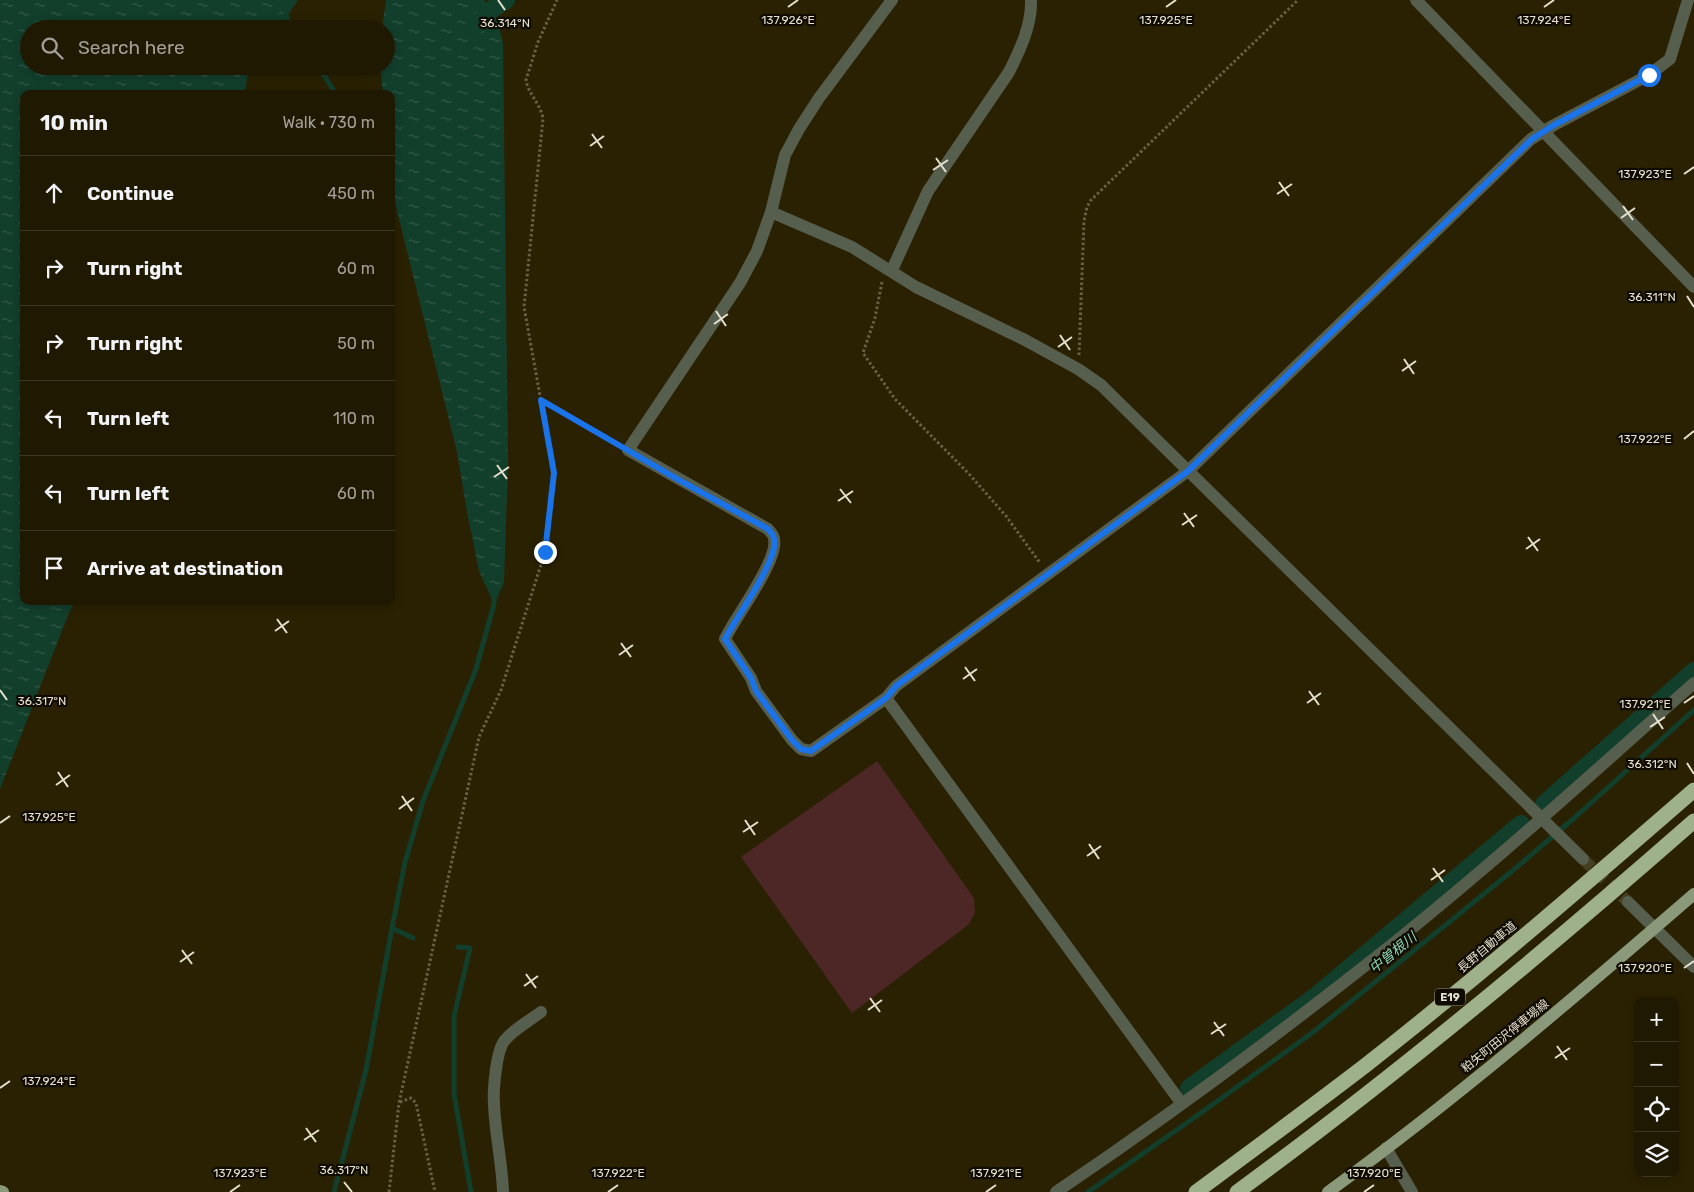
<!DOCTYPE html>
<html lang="en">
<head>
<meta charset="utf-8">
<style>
  :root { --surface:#201902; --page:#28220c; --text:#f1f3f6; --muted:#a2a099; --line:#3d3824 }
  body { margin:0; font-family:Rubik,"Noto Sans JP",sans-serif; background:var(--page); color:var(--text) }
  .controls { position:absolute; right:15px; bottom:15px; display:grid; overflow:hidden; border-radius:10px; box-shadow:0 2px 8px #0003 }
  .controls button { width:45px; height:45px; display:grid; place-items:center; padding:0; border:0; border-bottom:1px solid var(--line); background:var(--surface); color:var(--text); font:25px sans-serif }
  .stop { position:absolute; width:15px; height:15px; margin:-11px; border:4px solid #1a73e8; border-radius:50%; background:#fff }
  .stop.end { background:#1a73e8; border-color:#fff; box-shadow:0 1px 5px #0008 }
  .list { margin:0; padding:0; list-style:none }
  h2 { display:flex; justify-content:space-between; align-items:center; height:65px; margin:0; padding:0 20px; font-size:21px }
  h2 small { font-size:16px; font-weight:400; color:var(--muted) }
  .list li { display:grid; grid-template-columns:32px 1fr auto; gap:15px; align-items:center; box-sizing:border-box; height:75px; padding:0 20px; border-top:1px solid var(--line) }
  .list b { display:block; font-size:19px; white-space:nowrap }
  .list em { font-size:16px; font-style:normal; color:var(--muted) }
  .icon { flex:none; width:28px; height:28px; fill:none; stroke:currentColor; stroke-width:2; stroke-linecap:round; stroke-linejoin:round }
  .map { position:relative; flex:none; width:1694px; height:1192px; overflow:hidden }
  .search { position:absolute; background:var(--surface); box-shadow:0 2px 8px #0003; left:20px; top:20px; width:375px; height:55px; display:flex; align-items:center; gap:12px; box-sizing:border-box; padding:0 18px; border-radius:28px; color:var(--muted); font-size:19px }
  .panel { position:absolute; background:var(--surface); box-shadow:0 2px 8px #0003; left:20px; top:90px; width:375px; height:515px; border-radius:10px }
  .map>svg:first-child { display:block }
  .pitch { fill:#4c2725 }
  .water { fill:url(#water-ripples) }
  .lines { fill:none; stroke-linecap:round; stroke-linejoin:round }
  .stream { stroke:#123e2c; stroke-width:5 }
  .canal { stroke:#123e2c; stroke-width:18 }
  .minor-tunnel { stroke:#463e21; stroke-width:12; stroke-dasharray:12 6; stroke-linecap:butt }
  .path { stroke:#696147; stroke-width:3; stroke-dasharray:2.5 2.5; stroke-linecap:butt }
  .minor { stroke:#565e4e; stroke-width:12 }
  .major { stroke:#8a997a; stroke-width:12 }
  .highway { stroke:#9eb18a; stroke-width:15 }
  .route { stroke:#1a73e8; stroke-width:6 }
  .ticks { fill:none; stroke:#e5e0ce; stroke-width:2 }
  .labels { text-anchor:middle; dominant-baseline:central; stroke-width:4.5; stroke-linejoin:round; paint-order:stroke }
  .shield { fill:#0f0b02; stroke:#a5a091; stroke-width:1 }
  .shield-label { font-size:11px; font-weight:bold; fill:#e5e0ce }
  .street-label { font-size:12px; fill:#e5e0ce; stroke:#0f0b02 }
  .water-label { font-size:14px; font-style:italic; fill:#8dd6b4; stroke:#0f0b02 }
  .ticks-label { font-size:12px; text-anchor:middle; fill:#e5e0ce; stroke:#0f0b02; stroke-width:4.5; stroke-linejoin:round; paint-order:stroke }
</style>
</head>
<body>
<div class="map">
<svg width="1694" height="1192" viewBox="0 0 1694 1192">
  <defs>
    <pattern id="water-ripples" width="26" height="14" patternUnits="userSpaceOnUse" patternTransform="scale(1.25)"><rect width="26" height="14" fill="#123e2c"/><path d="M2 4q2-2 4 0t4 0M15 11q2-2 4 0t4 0" fill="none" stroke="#345a49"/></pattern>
  </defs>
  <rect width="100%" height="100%" fill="#2a2102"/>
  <path class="pitch" d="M877 761 974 898 975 913 968 925 852 1013 741 857Z"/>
  <path class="water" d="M0 0H298L278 29H29V66H252L249 70 244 94H24V601H75L69 613 0 789Z
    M386 0H484L496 16 503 43 508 464 504 583 494 604 479 571 467 512 457 452 397 211 391 179V94H383L380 66H386V29H382Z"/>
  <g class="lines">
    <path class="stream" d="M283 0 287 19 293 29
      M318 66 336 94
      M392 928 413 938
      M458 947 470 948 454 1016V1094L471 1192
      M334 1192 366 1070 392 928 405 862 423 801 476 669 494 604V599
      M1088 1192 1198 1115 1312 1033 1511 872 1573 819 1694 710"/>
    <path class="canal" d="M474 27 491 10 506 0
      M1544 804 1694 671
      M1189 1088 1316 996 1521 824"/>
    <path class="minor-tunnel" d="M1583 859 1628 902"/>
    <path class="path" d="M882 282 875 318 863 353 895 399 970 475 1006 516 1040 563
      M1079 355 1084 221 1087 207 1091 200 1298 0
      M542 401 617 443
      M400 1102 411 1098 416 1103 435 1192
      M389 1192 399 1103 479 737 501 690 545 552 554 473 524 307 543 119C541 104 528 94 526 80L538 42 557 0"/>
    <path class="minor" d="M892 0 819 98 799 129 785 155 771 212 757 251 740 283 628 450 768 529C770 532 774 535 774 539 779 560 735 617 725 639L751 678 756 691 792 740 801 749 811 751 886 698 896 686 1188 471 1531 139 1554 125 1649 75 1670 59 1688 0
      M1416 0 1694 287
      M771 212 852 247 916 287 1025 340 1078 369 1101 385 1583 859
      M892 270 928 191 1009 72C1020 50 1032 25 1031 0
      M886 698 1182 1104
      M1628 902 1694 967
      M1386 1148 1412 1192
      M503 1192C502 1162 495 1133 494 1104 493 1091 496 1050 505 1040 514 1029 529 1021 541 1012
      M1056 1192C1167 1117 1275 1037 1380 954 1488 868 1591 775 1694 683"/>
    <path class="major" d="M0 1191 3 1192
      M1328 1192C1455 1100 1575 997 1694 894"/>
    <path class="highway" d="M1196 1192C1253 1150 1310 1108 1366 1065 1478 977 1586 884 1694 790
      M1237 1192C1396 1076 1546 951 1694 821"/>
  </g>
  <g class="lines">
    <path class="route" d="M545 552 554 473 541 400 679 480 768 529C770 532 774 535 774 539 779 560 736 617 725 639L751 678 756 691 792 740 801 749 811 751 886 698 896 686 1188 471 1532 139 1554 125 1649 75"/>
  </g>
  <path class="ticks" d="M498 0 505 10M788 7 798 0M1166 7 1176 0M1544 7 1554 0M592 134 602 148M590 146 604 136M936 158 946 172M933 170 948 160M1684 174 1694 167M1279 182 1289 196M1277 194 1292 184M1623 206 1633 220M1621 218 1635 208M1687 296 1694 307M716 311 726 326M714 324 728 314M1060 335 1070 350M1058 347 1072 337M1404 359 1414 374M1402 371 1416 361M1684 439 1694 431M497 465 507 479M494 477 509 467M840 489 851 503M838 501 853 491M1184 513 1194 527M1182 525 1197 515M1528 537 1538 551M1526 549 1540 539M277 619 287 633M275 631 289 621M621 643 631 657M619 655 633 645M965 667 975 681M963 679 977 669M0 690 7 700M1309 691 1319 705M1307 703 1321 693M1684 703 1694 696M1653 714 1663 729M1650 727 1665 717M1687 763 1694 774M58 772 68 787M56 785 70 775M402 796 412 811M399 809 414 798M745 820 755 835M0 823 10 816M743 832 758 822M1089 844 1099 859M1087 856 1101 846M1433 868 1443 882M1431 880 1445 870M182 950 192 964M180 962 194 952M1684 968 1694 961M526 974 536 988M524 986 538 976M870 998 880 1012M868 1010 882 1000M1214 1022 1224 1036M1211 1034 1226 1024M1557 1046 1567 1060M1555 1058 1570 1048M0 1088 10 1081M306 1128 316 1142M304 1140 319 1130M344 1182 352 1192M230 1192 240 1185M608 1192 618 1185M986 1192 996 1185M1364 1192 1374 1185"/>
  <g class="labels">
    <rect class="shield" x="1435" y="988.5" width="30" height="17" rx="4"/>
    <g class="shield-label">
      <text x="1450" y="997">E19</text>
    </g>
    <g class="street-label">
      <text transform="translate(1487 947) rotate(-40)">長野自動車道</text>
      <text transform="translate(1505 1036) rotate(-39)">粕矢町田沢停車場線</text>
    </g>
    <g class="water-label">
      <text transform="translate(1393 953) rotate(-39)">中曽根川</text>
    </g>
  </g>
  <g class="ticks-label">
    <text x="788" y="24">137.926°E</text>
    <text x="1544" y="24">137.924°E</text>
    <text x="1166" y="24">137.925°E</text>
    <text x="505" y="27">36.314°N</text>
    <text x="1645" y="178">137.923°E</text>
    <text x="1652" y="301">36.311°N</text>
    <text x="1645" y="443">137.922°E</text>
    <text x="42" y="705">36.317°N</text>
    <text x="1645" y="708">137.921°E</text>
    <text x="1652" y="768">36.312°N</text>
    <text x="49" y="821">137.925°E</text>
    <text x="1645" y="972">137.920°E</text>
    <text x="49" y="1085">137.924°E</text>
    <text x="344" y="1174">36.317°N</text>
    <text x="240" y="1177">137.923°E</text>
    <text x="618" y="1177">137.922°E</text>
    <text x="996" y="1177">137.921°E</text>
    <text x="1374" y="1177">137.920°E</text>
  </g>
</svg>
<div class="controls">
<button>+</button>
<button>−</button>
<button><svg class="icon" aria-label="locate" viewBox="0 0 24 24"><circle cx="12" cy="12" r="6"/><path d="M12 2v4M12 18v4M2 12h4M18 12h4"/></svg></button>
<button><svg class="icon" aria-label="layers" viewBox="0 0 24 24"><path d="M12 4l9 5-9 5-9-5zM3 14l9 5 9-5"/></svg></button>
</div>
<div class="stop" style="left:1649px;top:75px"></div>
<div class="stop end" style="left:545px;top:552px"></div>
<div class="search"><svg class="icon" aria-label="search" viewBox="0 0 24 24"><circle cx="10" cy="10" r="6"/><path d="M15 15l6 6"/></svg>Search here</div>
<section class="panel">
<h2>10 min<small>Walk · 730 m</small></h2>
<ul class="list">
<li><svg class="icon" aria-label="ahead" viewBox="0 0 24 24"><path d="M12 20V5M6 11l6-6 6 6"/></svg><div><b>Continue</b></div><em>450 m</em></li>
<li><svg class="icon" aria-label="right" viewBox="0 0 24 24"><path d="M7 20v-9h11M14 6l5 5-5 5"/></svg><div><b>Turn right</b></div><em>60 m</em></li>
<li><svg class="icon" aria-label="right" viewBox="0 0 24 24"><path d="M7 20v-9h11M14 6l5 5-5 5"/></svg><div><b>Turn right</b></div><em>50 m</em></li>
<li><svg class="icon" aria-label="left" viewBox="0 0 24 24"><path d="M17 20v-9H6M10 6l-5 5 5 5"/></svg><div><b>Turn left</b></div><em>110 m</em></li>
<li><svg class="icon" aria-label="left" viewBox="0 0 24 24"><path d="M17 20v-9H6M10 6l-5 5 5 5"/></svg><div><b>Turn left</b></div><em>60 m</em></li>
<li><svg class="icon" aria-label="arrive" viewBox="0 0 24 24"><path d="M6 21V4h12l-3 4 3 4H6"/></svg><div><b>Arrive at destination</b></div></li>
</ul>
</section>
</div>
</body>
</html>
